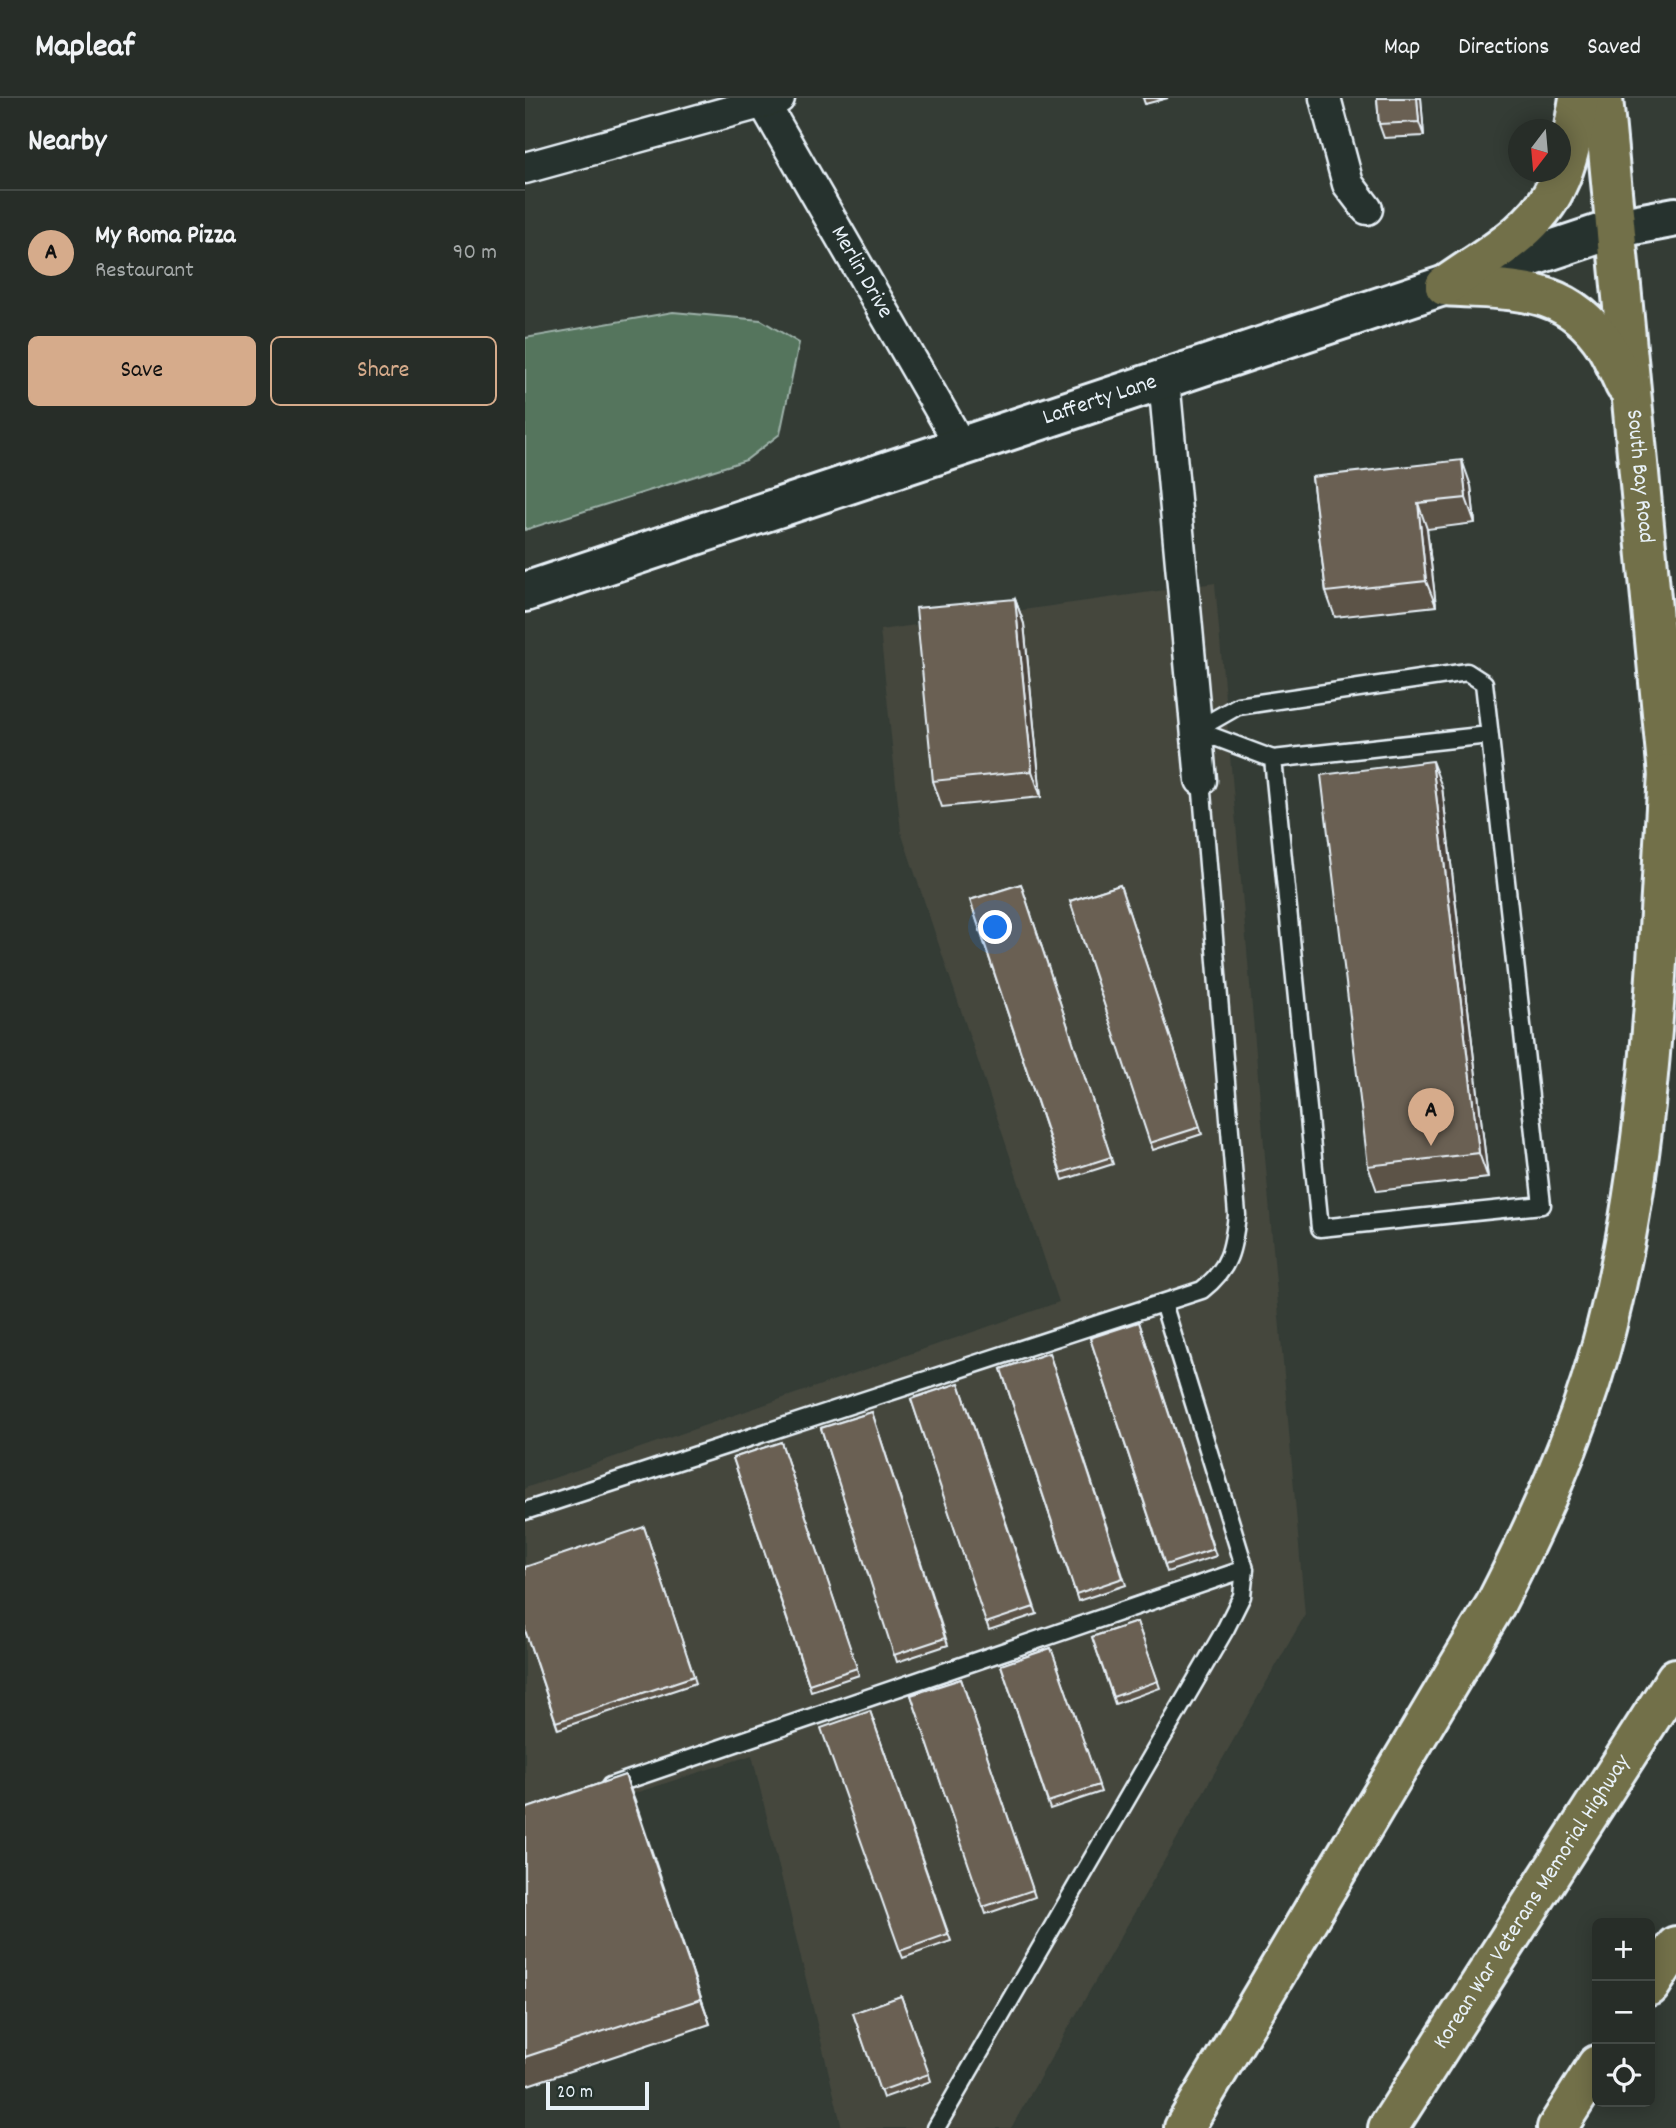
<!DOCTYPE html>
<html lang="en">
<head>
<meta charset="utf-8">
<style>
  :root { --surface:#272d28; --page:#2f3530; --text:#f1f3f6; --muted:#a4a8a8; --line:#434945; --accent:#d6ab8b }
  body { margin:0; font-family:Dekko,sans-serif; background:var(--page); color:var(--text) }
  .controls { position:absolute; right:21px; bottom:21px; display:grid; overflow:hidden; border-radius:10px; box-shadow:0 4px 18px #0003 }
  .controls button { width:63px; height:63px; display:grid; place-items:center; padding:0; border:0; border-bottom:2px solid var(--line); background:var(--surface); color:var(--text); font:35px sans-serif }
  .compass { position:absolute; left:983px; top:21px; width:63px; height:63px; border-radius:50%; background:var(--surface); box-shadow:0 4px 18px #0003; rotate:196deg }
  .scale { position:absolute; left:21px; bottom:18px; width:103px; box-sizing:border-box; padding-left:7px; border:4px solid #e8f1f8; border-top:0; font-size:19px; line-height:24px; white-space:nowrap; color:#e8f1f8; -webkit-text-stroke:5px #26332d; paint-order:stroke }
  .you { position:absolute; left:471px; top:830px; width:24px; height:24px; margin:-18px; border:5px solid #fff; border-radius:50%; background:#1a73e8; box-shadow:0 0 0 10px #1a73e833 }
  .badge { display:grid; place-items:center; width:46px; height:46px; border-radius:50%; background:var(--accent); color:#111; font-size:23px; font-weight:700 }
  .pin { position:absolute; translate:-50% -58px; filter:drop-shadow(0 2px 4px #0008) }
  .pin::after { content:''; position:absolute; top:37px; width:24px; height:21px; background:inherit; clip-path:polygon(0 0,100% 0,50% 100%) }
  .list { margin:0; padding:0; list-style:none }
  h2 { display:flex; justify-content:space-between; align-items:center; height:91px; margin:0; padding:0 28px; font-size:30px }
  h2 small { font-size:23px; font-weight:400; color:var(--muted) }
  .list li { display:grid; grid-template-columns:46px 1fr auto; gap:21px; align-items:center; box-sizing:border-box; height:126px; padding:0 28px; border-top:2px solid var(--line) }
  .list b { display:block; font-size:26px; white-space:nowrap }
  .list p { margin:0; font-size:23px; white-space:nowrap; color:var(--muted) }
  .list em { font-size:23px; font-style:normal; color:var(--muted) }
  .actions { display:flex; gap:14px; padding:21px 28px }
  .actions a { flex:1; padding:16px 0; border:2px solid var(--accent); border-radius:10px; text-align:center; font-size:24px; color:var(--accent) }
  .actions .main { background:var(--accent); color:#111 }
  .icon { flex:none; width:38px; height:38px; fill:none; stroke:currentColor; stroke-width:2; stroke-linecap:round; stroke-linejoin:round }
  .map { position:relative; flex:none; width:1151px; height:2030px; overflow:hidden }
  header { display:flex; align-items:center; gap:42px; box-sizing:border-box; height:98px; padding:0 35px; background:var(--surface); border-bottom:2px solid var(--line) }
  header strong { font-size:33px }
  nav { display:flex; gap:38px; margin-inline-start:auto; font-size:24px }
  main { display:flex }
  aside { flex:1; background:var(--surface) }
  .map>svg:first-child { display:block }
  .built { fill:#44473e }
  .green { fill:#55745d; stroke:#9eb2aa; stroke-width:2 }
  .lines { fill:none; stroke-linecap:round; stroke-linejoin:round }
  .service-casing { stroke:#e8f1f8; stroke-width:21 }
  .minor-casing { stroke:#e8f1f8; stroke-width:35 }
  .tertiary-casing { stroke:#e8f1f8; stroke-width:44 }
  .trunk-casing { stroke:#e8f1f8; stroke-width:44 }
  .motorway-casing { stroke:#e8f1f8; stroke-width:44 }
  .service { stroke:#26332d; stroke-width:16 }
  .minor { stroke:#26332d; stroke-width:30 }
  .tertiary { stroke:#26332d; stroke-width:38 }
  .trunk { stroke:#726f4a; stroke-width:38 }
  .motorway { stroke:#726f4a; stroke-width:38 }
  .wall { fill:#5b5347; stroke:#e8f1f8; stroke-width:2 }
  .shaded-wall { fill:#4a433a; stroke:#e8f1f8; stroke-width:2 }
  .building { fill:#6a6053; stroke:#e8f1f8; stroke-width:2 }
  .labels { text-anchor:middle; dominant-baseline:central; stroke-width:5; stroke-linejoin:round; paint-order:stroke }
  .street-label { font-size:23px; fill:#e8f1f8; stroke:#26332d }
</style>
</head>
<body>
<header>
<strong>Mapleaf</strong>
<nav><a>Map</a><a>Directions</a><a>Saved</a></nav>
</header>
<main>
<aside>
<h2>Nearby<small></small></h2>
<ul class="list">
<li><span class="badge">A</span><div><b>My Roma Pizza</b><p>Restaurant</p></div><em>90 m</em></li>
</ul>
<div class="actions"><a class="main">Save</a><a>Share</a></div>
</aside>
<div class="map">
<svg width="1151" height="2030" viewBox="0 0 1151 2030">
  <rect width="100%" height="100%" fill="#343c35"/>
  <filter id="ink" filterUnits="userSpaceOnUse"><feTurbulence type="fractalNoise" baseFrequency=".0143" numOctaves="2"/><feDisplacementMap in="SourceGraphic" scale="14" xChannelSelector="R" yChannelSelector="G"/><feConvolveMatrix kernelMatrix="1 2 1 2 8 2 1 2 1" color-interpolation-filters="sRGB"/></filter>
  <g filter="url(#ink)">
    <path class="built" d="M690 485 780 1517 486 2030H317L227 1657 0 1731V1390L534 1204 376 734 355 532Z"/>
    <path class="green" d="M148 214 236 222 274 245 255 336 221 362 0 432V240Z"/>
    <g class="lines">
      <defs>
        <path id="service" d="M942 574 959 585 1017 1107 795 1130 748 661 671 632 713 608Z
          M748 661 964 637
          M0 1413 677 1192C705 1170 708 1151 712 1117L676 682
          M85 1688 720 1471
          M411 2030 701 1530 717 1498 720 1471 638 1205"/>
        <g id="minor">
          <path id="s1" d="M236 0 436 348"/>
          <path d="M800 0 823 86 842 111"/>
          <path d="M0 70 254 0"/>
          <path d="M639 282 676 682"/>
        </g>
        <g id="tertiary">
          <path id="s2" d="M0 494 1092 130 1151 119"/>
        </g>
        <g id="trunk">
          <path id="s3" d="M1078 0 1146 709"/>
          <path d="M920 188C985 193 1041 185 1081 248 1088 260 1094 274 1100 287"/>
          <path d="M920 188C959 160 1010 134 1031 89 1045 61 1049 30 1054 0"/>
        </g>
        <g id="motorway">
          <path d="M1125 1888 1151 1848"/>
          <path d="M659 2030 970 1507C1012 1425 1050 1342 1075 1253 1127 1065 1131 870 1143 676"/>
          <path id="s4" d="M863 2030 1151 1580"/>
          <path d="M1032 2030 1072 1967"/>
        </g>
      </defs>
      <use href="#service" class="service-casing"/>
      <use href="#minor" class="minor-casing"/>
      <use href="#tertiary" class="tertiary-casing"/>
      <use href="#trunk" class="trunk-casing"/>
      <use href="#motorway" class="motorway-casing"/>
      <use href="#service" class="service"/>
      <use href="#minor" class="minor"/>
      <use href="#tertiary" class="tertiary"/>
      <use href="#trunk" class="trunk"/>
      <use href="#motorway" class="motorway"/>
    </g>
    <path class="wall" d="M618 0H643L620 6Z
      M852 0H896L899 38 859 40 854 26Z
      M787 379 946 388 950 425 902 431 911 508 810 519 801 494Z
      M490 501 499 526 516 699 417 709 408 683Z
      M917 689 963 1080 852 1093 843 1068Z
      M496 786 588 1066 538 1082 445 802Z
      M595 787 677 1036 628 1052 545 803Z
      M614 1224 691 1458 642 1474 565 1240Z
      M524 1255 601 1487 553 1503 476 1271Z
      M434 1285 512 1516 464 1532 386 1301Z
      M347 1314 423 1547 372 1564 296 1330Z
      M256 1344 334 1577 286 1593 208 1360Z
      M119 1429 171 1585 33 1631 0 1532Z
      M612 1524 635 1590 590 1606 567 1539Z
      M526 1550 576 1694 525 1711 476 1567Z
      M436 1581 510 1799 461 1816 386 1597Z
      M345 1613 426 1843 378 1860 375 1853Z
      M100 1677 185 1926 0 1988V1711Z
      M376 1898 406 1983 358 2000 328 1915Z"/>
    <path class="shaded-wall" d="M892 0H896L899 38 894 24Z
      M937 362 946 388 950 425 941 400Z
      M893 405 902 431 911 508 901 483Z
      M490 501 499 526 516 699 507 673Z
      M907 663 917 689 963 1080 954 1055Z
      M100 1677 110 1703 185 1926 176 1901Z"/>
    <path class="building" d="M852 0H892L894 24 854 26Z
      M937 362 941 400 893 405 901 483 801 494 787 379Z
      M490 501 507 673 408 683 391 510Z
      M907 663 954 1055 843 1068 796 677Z
      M496 786 586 1059 536 1075 445 802Z
      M595 787 675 1029 625 1045 545 803Z
      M614 1224 688 1451 640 1467 565 1240Z
      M524 1255 598 1480 551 1496 476 1271Z
      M434 1285 509 1509 461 1525 386 1301Z
      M347 1314 420 1540 369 1557 296 1330Z
      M256 1344 332 1570 284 1586 208 1360Z
      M119 1429 169 1578 31 1624 0 1532V1469Z
      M612 1524 633 1583 588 1599 567 1539Z
      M526 1550 574 1687 523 1704 476 1567Z
      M436 1581 508 1792 458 1809 386 1597Z
      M345 1613 423 1836 375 1853 296 1630Z
      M100 1677 176 1901 0 1959V1711Z
      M376 1898 404 1976 355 1993 328 1915Z"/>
  </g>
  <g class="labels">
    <g class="street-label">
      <text stroke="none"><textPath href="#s1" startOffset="201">Merlin Drive</textPath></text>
      <text stroke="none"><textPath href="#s2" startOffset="606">Lafferty Lane</textPath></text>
      <text stroke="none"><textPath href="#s3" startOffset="380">South Bay Road</textPath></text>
      <text stroke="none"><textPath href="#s4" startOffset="268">Korean War Veterans Memorial Highway</textPath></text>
    </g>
  </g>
</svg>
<div class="controls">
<button>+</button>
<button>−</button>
<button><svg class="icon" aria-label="locate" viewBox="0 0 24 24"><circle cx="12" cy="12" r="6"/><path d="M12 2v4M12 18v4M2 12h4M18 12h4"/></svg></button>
</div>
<svg class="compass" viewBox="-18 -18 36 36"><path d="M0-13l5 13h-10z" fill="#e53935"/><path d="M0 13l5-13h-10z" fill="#a4a8a8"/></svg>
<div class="scale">20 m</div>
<div class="you"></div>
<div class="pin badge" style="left:906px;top:1048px">A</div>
</div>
</main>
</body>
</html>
